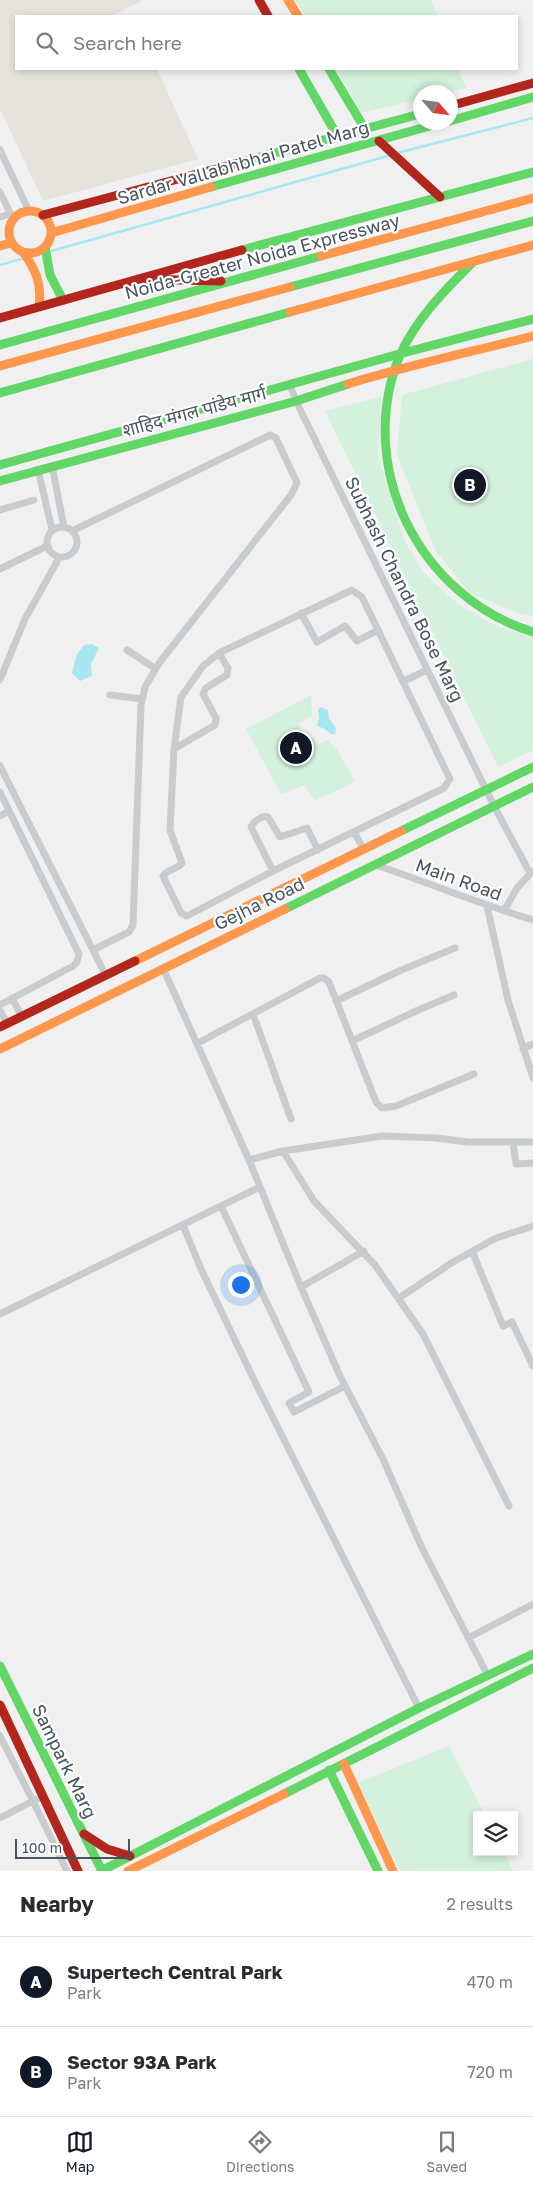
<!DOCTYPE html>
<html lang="en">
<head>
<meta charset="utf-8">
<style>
  :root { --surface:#fff; --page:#f7f7f7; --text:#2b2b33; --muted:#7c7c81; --line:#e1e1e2; --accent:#111827 }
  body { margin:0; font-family:"Golos Text","Noto Sans Devanagari",sans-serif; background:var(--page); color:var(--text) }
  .controls { position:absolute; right:15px; bottom:15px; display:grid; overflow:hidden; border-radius:0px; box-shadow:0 2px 8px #0003 }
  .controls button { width:45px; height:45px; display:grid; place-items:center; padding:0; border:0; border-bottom:1px solid var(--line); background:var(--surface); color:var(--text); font:25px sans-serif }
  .compass { position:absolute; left:413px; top:85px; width:45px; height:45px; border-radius:50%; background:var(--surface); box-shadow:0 2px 8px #0003; rotate:118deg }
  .scale { position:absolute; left:15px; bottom:12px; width:115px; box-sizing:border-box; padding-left:5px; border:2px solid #46545e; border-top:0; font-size:14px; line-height:18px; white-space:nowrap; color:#46545e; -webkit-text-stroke:4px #fff; paint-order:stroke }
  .you { position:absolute; left:240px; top:1284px; width:18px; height:18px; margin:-12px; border:4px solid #fff; border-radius:50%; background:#1a73e8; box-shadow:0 0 0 8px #1a73e833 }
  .badge { display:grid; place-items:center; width:32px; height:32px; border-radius:50%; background:var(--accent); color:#fff; font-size:16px; font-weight:700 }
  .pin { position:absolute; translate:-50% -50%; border:2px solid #fff; box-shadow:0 1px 5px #0006 }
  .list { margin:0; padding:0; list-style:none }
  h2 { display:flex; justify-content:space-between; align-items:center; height:65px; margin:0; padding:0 20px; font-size:21px }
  h2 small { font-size:16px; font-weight:400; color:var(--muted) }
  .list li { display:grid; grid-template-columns:32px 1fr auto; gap:15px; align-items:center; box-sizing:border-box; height:90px; padding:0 20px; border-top:1px solid var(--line) }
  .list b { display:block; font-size:19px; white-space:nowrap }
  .list p { margin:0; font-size:16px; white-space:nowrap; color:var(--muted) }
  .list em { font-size:16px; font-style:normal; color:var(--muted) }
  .icon { flex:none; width:28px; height:28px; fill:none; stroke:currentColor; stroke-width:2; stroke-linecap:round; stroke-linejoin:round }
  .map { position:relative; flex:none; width:533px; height:1871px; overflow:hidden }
  .search { position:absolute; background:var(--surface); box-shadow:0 2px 8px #0003; left:15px; right:15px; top:15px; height:55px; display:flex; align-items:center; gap:12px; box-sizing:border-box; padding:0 18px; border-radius:0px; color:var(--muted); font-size:19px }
  .sheet { height:245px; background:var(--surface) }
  nav { display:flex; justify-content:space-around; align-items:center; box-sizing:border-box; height:70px; border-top:1px solid var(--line); background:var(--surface); font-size:14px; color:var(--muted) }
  nav a { display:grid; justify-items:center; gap:2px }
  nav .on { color:var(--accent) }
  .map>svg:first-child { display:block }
  .commercial { fill:#e6e3dd }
  .green { fill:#d3f1dc }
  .water { fill:#a5e8f1 }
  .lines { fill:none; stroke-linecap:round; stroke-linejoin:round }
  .stream { stroke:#a5e8f1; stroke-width:2.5 }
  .street { stroke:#c9cccf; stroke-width:7 }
  .fast { stroke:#63d668; stroke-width:9 }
  .slow { stroke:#ff974d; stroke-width:9 }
  .jam { stroke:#b3261e; stroke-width:9 }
  .labels { text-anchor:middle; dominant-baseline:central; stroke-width:4.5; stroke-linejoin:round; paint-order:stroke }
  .street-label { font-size:18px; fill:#46545e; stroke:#fff }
</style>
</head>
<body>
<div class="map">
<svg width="533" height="1871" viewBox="0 0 533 1871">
  <rect width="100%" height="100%" fill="#f1f0f0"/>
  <path class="commercial" d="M0 0H140V2L111 16H16V69H157L198 159 43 201 0 109Z"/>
  <path class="green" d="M295 0H431L438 16H305Z
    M336 69H458L466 88 446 92H420V99L362 113Z
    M533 359V616L520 614 471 594 436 552 397 455 402 395Z
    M381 397 378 457 405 542 424 573 458 604 492 624 533 638V750L498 767 325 411Z
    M311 695 312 716 298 724 306 737H313L317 745 328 740 338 751 355 782 314 801 305 785 281 794 246 729Z
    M449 1746 485 1815H477V1852H504L513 1871H400L358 1783Z"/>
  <path class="water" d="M92 644 99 648 91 664 92 676 80 681 72 673 77 654 84 645Z
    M320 707 328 710 329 719 336 728 335 734H331L325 729 317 726 319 718 318 711Z"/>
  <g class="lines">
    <path class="stream" d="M397 153 533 118
      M48 252 391 155
      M0 265 42 253"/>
    <path class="street" d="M0 150 29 211
      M0 192 13 219
      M0 217 10 214
      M290 385 296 401 494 806 530 873
      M52 466 64 527
      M38 469 52 530
      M0 510 34 500
      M47 542a15 15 0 1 1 30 0a15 15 0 1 1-30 0Z
      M72 531 270 435 276 438 297 483 291 495 160 662 145 687 141 705 133 925 129 932 93 950
      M0 569 47 546
      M352 590 362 597 450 779 444 788 273 871 187 916 181 913 163 876C167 869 177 870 182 863L170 830 174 749 215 725 216 718 203 694 206 688 227 675 228 668 219 653Z
      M301 613 317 642 345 626 357 641 378 630
      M127 650 156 669
      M0 680 25 619 59 558
      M404 681 427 670
      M110 695 142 699
      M174 749 181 697 203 666 219 653
      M0 766 106 976
      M0 792 79 954 77 962 73 966 0 1005
      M0 816 9 811
      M354 832 364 850
      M376 865C429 883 480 904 533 920
      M273 871 251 827C253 822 262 815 268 817L280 837 307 828 318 850
      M487 906 508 1000 533 1078
      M504 911 517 888 533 871
      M163 968 249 1160 301 1287 340 1376 383 1459 422 1548 488 1676
      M12 998 22 1017
      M336 1001 399 971 455 948
      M0 1011 8 1024
      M253 1014 291 1119
      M352 1041 416 1011 454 995
      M198 1043 320 978H324L329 982 376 1102 382 1108 396 1106 474 1074
      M523 1049 533 1044
      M513 1142 516 1164 533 1163
      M283 1151 314 1201 375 1265 423 1334 509 1506
      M249 1160 283 1151 382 1136 436 1138 468 1142H533
      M221 1206 309 1392 289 1403 294 1412 345 1386
      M183 1225 201 1269 256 1384 419 1708
      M472 1251 503 1326 512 1322 533 1366
      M301 1287 364 1251
      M399 1298 453 1262 496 1238 533 1226
      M0 1314 260 1187
      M468 1638 533 1604
      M0 1736 33 1801 44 1796
      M0 1818 33 1801 67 1871"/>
    <path class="fast" d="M299 69 338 137
      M329 69 365 129
      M450 121 533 97
      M238 163 420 114
      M211 187 444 122
      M45 247 50 275 63 300
      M242 250 533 172
      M472 263C445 290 416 319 400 355 354 467 419 597 533 632
      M290 287 533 221
      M0 345 321 256
      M0 393 290 312
      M0 465 403 353 533 319
      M0 481 296 401 348 384
      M401 831 533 767
      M285 909 533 787
      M0 1666 102 1871
      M329 1770 378 1871
      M284 1794 533 1668
      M101 1871 419 1708 533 1654"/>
    <path class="slow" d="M288 0 298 16
      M9 232a21 21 0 1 1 42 0a21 21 0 1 1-42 0Z
      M51 233 211 187
      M0 246 11 243
      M24 253C36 271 42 284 39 306
      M321 256 533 198
      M290 312 533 245
      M0 366 290 287
      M348 384C409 365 471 352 533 336
      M135 961 401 831
      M0 1049 285 909
      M344 1764 393 1871
      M128 1871 284 1794"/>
    <path class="jam" d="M259 0 268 16
      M450 106 533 83
      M379 141 440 197
      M43 215 238 163
      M138 279 221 281
      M0 318 242 250
      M0 1027 135 961
      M0 1705 78 1871
      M84 1834 107 1849 130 1856"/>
  </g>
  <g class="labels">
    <g class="street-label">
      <text transform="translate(243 162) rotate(-16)">Sardar Vallabhbhai Patel Marg</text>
      <text transform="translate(262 256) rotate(-15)">Noida-Greater Noida Expressway</text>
      <text transform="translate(194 411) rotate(-15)">शाहिद मंगल पांडेय मार्ग</text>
      <text transform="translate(405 589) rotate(64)">Subhash Chandra Bose Marg</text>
      <text transform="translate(459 879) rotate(20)">Main Road</text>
      <text transform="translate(259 903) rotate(-26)">Gejha Road</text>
      <text transform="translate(65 1761) rotate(64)">Sampark Marg</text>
    </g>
  </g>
</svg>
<div class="controls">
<button><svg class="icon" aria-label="layers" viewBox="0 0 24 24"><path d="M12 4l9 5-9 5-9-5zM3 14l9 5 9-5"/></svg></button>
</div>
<svg class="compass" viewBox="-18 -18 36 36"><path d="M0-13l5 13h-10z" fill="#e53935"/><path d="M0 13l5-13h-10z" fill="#7c7c81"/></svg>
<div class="scale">100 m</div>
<div class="you"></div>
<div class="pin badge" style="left:296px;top:748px">A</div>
<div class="pin badge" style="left:470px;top:485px">B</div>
<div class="search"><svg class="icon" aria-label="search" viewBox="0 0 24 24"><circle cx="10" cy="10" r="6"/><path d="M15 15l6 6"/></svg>Search here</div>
</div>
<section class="sheet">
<h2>Nearby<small>2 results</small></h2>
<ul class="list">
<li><span class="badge">A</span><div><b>Supertech Central Park</b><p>Park</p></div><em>470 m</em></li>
<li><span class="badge">B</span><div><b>Sector 93A Park</b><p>Park</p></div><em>720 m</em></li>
</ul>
</section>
<nav>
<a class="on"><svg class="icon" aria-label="map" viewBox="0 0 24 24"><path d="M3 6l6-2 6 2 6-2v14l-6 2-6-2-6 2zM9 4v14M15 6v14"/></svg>Map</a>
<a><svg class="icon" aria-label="directions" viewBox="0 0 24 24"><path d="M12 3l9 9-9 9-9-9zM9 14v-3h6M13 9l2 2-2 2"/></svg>Directions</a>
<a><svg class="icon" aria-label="saved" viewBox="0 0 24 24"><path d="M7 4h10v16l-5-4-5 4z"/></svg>Saved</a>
</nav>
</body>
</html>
